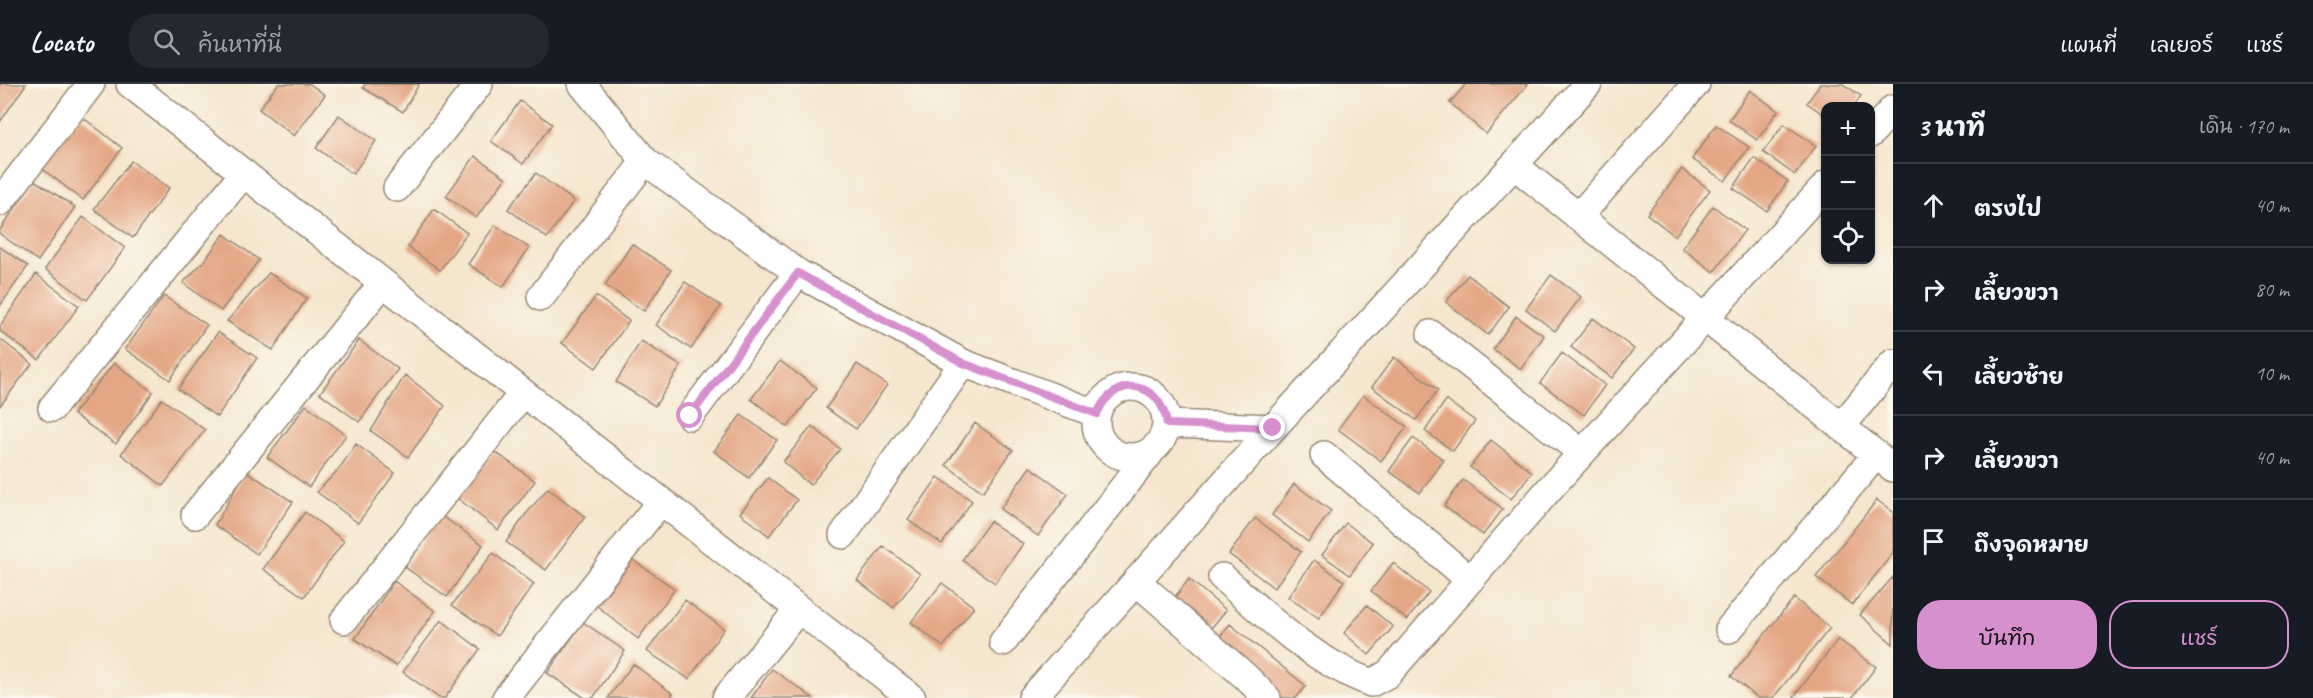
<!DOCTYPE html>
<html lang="th">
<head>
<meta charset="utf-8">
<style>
  :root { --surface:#171b24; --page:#242831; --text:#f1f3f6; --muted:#9ea1a6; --line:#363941; --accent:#d690ce }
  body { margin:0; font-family:Caveat,"Playpen Sans Thai",sans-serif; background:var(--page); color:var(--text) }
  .controls { position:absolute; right:18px; top:18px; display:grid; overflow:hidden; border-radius:12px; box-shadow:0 2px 4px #0004 }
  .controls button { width:54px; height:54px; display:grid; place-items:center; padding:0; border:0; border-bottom:2px solid var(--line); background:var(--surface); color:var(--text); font:30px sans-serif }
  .stop { position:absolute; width:18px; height:18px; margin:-14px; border:4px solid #d690ce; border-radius:50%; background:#fff }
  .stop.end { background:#d690ce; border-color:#fff; box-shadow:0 2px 6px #0008 }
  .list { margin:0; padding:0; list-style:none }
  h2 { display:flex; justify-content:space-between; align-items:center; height:78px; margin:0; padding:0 24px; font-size:26px }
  h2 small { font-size:20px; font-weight:400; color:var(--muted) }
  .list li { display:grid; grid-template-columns:39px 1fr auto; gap:18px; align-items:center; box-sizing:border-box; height:84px; padding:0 24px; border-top:2px solid var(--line) }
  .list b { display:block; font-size:22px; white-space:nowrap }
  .list em { font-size:20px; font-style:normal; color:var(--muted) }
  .actions { display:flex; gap:12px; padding:18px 24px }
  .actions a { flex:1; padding:14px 0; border:2px solid var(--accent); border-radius:24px; text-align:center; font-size:21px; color:var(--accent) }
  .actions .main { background:var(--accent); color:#111 }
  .icon { flex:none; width:33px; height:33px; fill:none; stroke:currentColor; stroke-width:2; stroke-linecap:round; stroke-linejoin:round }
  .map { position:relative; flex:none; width:1893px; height:614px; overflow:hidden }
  header { display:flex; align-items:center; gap:36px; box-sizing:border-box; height:84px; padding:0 30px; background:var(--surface); border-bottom:2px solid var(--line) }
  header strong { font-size:28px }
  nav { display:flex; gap:33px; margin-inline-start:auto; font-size:21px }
  .search { width:420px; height:54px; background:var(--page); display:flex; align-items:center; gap:15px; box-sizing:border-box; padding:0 21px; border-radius:24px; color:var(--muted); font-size:22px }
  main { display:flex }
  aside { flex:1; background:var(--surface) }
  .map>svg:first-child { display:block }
  .building { fill:#e4a785 }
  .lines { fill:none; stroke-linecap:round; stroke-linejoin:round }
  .minor-casing { stroke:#988876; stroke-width:30 }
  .minor { stroke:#fff; stroke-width:27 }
  .route { stroke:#d690ce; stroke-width:8 }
</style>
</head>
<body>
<header>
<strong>Locato</strong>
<div class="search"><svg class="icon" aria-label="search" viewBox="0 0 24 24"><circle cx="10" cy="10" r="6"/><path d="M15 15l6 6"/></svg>ค้นหาที่นี่</div>
<nav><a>แผนที่</a><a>เลเยอร์</a><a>แชร์</a></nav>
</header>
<main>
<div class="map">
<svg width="1893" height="614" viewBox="0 0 1893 614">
  <rect width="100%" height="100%" fill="#fbf7ec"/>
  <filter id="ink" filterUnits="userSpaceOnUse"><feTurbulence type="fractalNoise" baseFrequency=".0167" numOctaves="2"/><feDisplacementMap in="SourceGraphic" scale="12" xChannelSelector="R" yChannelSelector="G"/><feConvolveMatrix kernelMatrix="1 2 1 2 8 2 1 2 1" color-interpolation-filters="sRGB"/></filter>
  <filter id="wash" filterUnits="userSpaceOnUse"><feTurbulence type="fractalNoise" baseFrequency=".008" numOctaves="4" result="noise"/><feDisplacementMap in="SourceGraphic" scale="24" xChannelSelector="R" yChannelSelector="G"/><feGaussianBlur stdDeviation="1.35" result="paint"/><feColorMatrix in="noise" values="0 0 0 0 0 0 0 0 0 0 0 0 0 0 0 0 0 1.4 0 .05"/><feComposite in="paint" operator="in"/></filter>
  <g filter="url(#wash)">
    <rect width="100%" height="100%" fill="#f5e6ce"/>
    <g id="blocks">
      <path class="building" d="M0 0H26L0 38Z
        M278 0H310L325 11 294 52 259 25Z
        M365 0H419L403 28 363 4Z
        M1466 0H1528L1486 50 1450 19Z
        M1820 0H1843L1861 12 1854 22H1826V32L1807 19Z
        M1750 6 1778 27 1757 56 1729 36Z
        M520 17 552 40 523 80 491 57Z
        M339 31 376 57 353 90 316 64Z
        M81 32 122 64 83 116 40 83Z
        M1784 40 1816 62 1795 91 1763 68Z
        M1716 41 1749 63 1725 97 1692 75Z
        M475 72 506 94 476 134 446 112Z
        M1754 74 1788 97 1767 127 1733 104Z
        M131 77 169 104 133 154 94 125Z
        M1682 85 1710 106 1675 152 1647 130Z
        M536 89 574 117 547 154 508 125Z
        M34 96 75 123 38 177 0 150V146Z
        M1713 122 1745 146 1714 188 1682 164Z
        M434 125 467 149 440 186 408 163Z
        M83 133 125 164 87 216 45 185Z
        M495 141 529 164 503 203 468 180Z
        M224 150 259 176 221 227 183 199 205 176Z
        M632 160 671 186 644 227 605 201Z
        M0 163 28 182 0 222Z
        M269 189 307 214 273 266 227 237Z
        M36 190 79 222 39 276 0 247V242Z
        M1468 191 1509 223 1488 251 1446 218Z
        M1551 191 1581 213 1555 247 1526 225Z
        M685 198 721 222 691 265 656 241Z
        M164 212 207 241 170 296 125 265Z
        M596 212 629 237 596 284 562 259Z
        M1516 232 1544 252 1521 285 1493 265Z
        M1593 234 1634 265 1612 294 1571 263Z
        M218 248 257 274 217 333 178 305Z
        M0 255 32 280 0 322Z
        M359 256 398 285 359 338 320 309Z
        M641 257 681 282 655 322 616 298Z
        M1562 269 1605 301 1584 331 1540 299Z
        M1394 273 1438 306 1416 336 1372 303Z
        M780 277 817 304 788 343 751 315Z
        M114 279 153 308 116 360 73 330Z
        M857 280 887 301 856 345 826 324Z
        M405 291 445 322 408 373 371 347Z
        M1363 311 1407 343 1381 377 1338 345Z
        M162 315 205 346 163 402 121 370Z
        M1446 316 1475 337 1453 367 1425 347Z
        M306 321 346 351 309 403 267 373Z
        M741 331 777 356 749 394 714 367Z
        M975 339 1013 366 983 408 946 381Z
        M812 342 840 365 810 401 783 378Z
        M1413 354 1444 376 1420 409 1389 387Z
        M1491 356 1532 388 1511 415 1470 383Z
        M356 360 395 389 358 439 317 408 339 385Z
        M494 367 535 397 498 446 456 413 476 392Z
        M1030 383 1068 410 1038 452 1000 425Z
        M246 387 293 418 257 470 215 441Z
        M938 393 972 417 942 460 908 436Z
        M768 394 797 416 769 452 740 429Z
        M1463 396 1503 425 1483 451 1444 422Z
        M1294 400 1331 427 1308 458 1272 431Z
        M548 404 585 433 546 486 506 458 526 430Z
        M1877 416 1893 428V469L1852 521 1816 493Z
        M305 428 344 457 304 513 263 485Z
        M441 431 483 461 447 513 405 483Z
        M1255 434 1301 468 1274 504 1229 470Z
        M990 437 1023 460 995 499 962 476Z
        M1346 439 1373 459 1350 491 1322 471Z
        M883 462 920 490 894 524 857 496Z
        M493 469 534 500 497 552 452 521Z
        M633 476 675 505 638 555 597 522Z
        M1314 476 1344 497 1319 534 1288 513Z
        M1393 479 1429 508 1407 536 1371 507Z
        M1893 493V560L1860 531Z
        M1189 495 1226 526 1208 548 1171 518Z
        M394 497 435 527 396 582 355 555Z
        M942 499 974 523 943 563 911 538Z
        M1794 514 1830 544 1773 614H1758L1731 592Z
        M685 516 724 545 689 595 647 567Z
        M1367 521 1393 543 1369 571 1344 549Z
        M441 536 480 565 445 614H439L403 588Z
        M583 538 625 567 593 614H585L547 589Z
        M1230 540 1306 602 1296 614H1283L1215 558Z
        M1838 555 1876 583 1852 614H1793Z
        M633 580 673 610 670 614H608Z
        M772 585 813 614H751Z"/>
    </g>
  </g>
  <g filter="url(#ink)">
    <use href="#blocks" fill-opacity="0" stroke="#988876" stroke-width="1.5"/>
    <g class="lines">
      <defs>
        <path id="minor" d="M130 0 912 614
          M582 0 645 77 798 189 963 279 1097 330
          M1870 50 1893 25
          M1514 81 1893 384
          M397 104 479 0
          M0 118 91 0
          M1578 133 1696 0
          M541 213 645 77
          M1431 250 1582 369
          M1096 338a35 35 0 1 1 70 0a35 35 0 1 1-70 0Z
          M52 324 244 89
          M690 332 798 189
          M1167 340 1273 344
          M1841 343 1893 279
          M1324 371 1470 496
          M195 431 383 199
          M843 451 963 279
          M1222 493C1270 535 1310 575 1371 599L1388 590 1552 402 1826 101
          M1136 497 1246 593 1267 614
          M344 536 523 309
          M1729 545 1876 371
          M1003 558 1150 369
          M506 614 661 417
          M726 614 799 525
          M1032 614 1273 344 1588 0"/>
      </defs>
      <use href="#minor" class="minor-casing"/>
      <use href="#minor" class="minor"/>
    </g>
  </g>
  <g class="lines" filter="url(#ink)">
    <path class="route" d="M690 332 798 189 963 279 1097 330C1114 289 1161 296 1167 340L1273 344"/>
  </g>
</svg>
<div class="controls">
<button>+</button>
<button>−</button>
<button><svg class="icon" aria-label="locate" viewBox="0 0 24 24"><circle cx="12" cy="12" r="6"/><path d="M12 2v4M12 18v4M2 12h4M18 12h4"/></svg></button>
</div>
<div class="stop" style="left:690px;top:332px"></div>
<div class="stop end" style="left:1273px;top:344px"></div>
</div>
<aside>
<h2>3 นาที<small>เดิน · 170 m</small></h2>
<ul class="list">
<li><svg class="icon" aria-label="ahead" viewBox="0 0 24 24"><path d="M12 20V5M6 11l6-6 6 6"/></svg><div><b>ตรงไป</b></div><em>40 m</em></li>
<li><svg class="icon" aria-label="right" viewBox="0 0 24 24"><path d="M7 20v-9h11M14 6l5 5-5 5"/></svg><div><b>เลี้ยวขวา</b></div><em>80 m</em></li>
<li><svg class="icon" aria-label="left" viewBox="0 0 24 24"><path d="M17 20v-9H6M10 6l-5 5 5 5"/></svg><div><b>เลี้ยวซ้าย</b></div><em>10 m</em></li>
<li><svg class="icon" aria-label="right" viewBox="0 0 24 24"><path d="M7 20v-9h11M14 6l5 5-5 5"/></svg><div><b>เลี้ยวขวา</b></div><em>40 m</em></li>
<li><svg class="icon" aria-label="arrive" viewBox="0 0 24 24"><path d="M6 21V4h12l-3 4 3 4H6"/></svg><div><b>ถึงจุดหมาย</b></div></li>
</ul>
<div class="actions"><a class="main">บันทึก</a><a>แชร์</a></div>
</aside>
</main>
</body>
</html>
